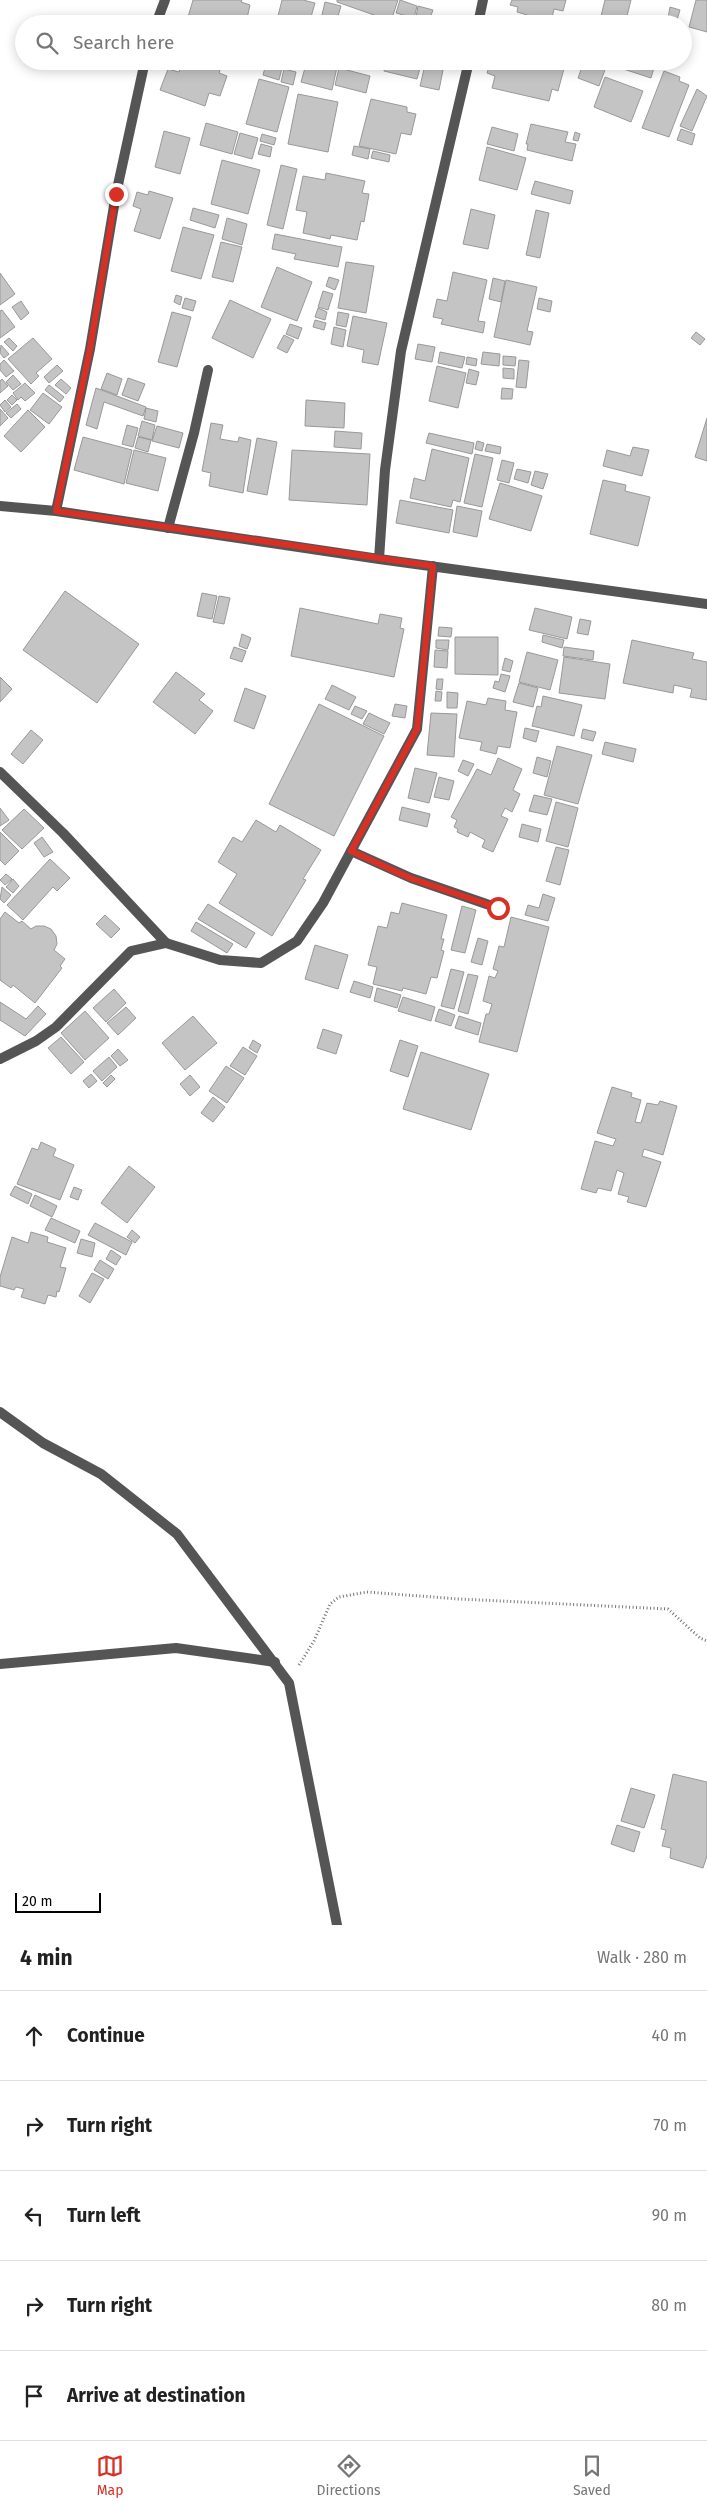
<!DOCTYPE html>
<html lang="en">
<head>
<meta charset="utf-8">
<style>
  :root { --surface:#fff; --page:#f6f6f6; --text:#222; --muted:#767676; --line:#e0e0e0; --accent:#d93025 }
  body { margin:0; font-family:"Fira Sans",sans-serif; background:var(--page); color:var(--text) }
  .scale { position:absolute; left:15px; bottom:12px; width:86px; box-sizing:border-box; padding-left:5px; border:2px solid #000; border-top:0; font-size:14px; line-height:18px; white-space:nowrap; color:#000; -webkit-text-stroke:4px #fff; paint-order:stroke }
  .stop { position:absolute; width:15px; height:15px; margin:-11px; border:4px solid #d93025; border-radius:50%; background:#fff }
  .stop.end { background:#d93025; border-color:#fff; box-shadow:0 1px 5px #0008 }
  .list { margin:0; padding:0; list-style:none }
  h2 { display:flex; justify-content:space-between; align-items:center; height:65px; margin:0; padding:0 20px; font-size:21px }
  h2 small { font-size:16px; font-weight:400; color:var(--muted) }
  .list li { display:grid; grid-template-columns:32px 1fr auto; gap:15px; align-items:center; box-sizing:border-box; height:90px; padding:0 20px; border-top:1px solid var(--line) }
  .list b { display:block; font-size:19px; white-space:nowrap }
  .list em { font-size:16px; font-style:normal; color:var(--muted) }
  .icon { flex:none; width:28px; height:28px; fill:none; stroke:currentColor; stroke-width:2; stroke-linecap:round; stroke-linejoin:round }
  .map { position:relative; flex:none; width:707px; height:1925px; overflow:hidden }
  .search { position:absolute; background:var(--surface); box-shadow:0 2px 12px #0003; left:15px; right:15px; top:15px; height:55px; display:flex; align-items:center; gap:12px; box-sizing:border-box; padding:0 18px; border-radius:28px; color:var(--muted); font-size:19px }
  .sheet { height:515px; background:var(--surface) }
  nav { display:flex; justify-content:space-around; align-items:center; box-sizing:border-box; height:70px; border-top:1px solid var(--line); background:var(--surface); font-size:14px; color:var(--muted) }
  nav a { display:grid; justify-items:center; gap:2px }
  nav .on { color:var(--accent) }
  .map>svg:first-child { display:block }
  .building { fill:#c4c4c4; stroke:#999 }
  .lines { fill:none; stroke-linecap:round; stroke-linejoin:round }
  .path { stroke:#777; stroke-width:3; stroke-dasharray:1 2.5; stroke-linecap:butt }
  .lane { stroke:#555; stroke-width:10 }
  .street { stroke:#555; stroke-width:10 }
  .route { stroke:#d93025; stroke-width:6 }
</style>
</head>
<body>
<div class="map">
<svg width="707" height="1925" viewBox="0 0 707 1925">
  <rect width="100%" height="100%" fill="#fff"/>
  <path class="building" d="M193 0H242L241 2 250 5 246 23 237 20 236 24H215L188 17Z
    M282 0H303L315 3 309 24H276Z
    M337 0H398L391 21 337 2Z
    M400 0 417 6 414 18 396 13Z
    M512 0H566L563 11 554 9 551 22 517 12 518 7 510 5Z
    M605 0H631L625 24H599Z
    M696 0H707V32L689 27Z
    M325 2 341 6 336 23 321 19Z
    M418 6 433 10 429 21 416 17Z
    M670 7 680 10 677 20 668 18Z
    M646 16 672 23 644 24Z
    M579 18 593 22V24H578Z
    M183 61H223L219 73 227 76 220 96 209 93 205 106 160 90 168 69 179 72Z
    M307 61 337 67 332 90 301 82Z
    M375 61H383L381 68 373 66Z
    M386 61H422L417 79 384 71Z
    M491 61H566L558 91 552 89 549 101 492 88 495 76 487 73Z
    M584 61 606 67 599 86 578 78Z
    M612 61H656L651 78 611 65Z
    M266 64 282 68 279 80 263 75Z
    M425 65 443 70 439 90 420 86Z
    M339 68 370 76 366 93 335 85Z
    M284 69 296 72 293 85 281 82Z
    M664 71 680 77 679 81 689 85 669 137 642 128Z
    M605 77 643 91 631 122 594 107Z
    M259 79 289 87 277 132 246 124Z
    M697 89 707 96 692 131 680 126Z
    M298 94 338 102 328 152 288 144Z
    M371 99 407 107V112L416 114 411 135 401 133 396 154 359 146Z
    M206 123 238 132 232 154 200 145Z
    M531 124 568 132 565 142 576 144 572 161 527 150 528 144H526Z
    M492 127 518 134 514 151 487 144Z
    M681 129 695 134 692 145 677 140Z
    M164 131 190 138 180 174 155 167Z
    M575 132 580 134 578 141 573 140Z
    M240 133 258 138 252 159 234 154Z
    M262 134 276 138 274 145 260 141Z
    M261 144 272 147 270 157 258 154Z
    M354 146 370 149 368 159 352 155Z
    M487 147 526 158 517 190 479 180Z
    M373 151 390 155 389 162 371 158Z
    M222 160 260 170 248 214 211 204Z
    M281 165 297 169 283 229 267 225Z
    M326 173 365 181 362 193 369 194 364 222 361 221 357 240 331 235 330 239 303 233 307 212 296 210 303 176 325 180Z
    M535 181 573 191 570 204 531 194Z
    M149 191 173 198 160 239 134 231 141 209 133 206 137 192 148 195Z
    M193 208 219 215 215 228 190 220Z
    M471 209 495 215 488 249 463 244Z
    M536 210 549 213 540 258 526 255Z
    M227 218 247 224 242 245 222 239Z
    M183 227 214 235 201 279 171 271Z
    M275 234 342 247 338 267 294 259 296 254 272 249Z
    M221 242 242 247 233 282 212 277Z
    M346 262 374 266 366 313 338 308Z
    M277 267 312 282 297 321 261 307Z
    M453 272 487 280 478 321 485 322 483 333 441 324 443 319 433 317 437 299 447 301Z
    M0 273 15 294 0 305Z
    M329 277 339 280 335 290 326 286Z
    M493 278 505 281 501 302 489 299Z
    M506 280 537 287 527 331 533 332 530 345 494 337Z
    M323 291 333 294 328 310 318 307Z
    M176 295 182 297 180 305 174 302Z
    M185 298 196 301 193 311 182 308Z
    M539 298 552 301 550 312 537 309Z
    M230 300 271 319 253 358 212 338Z
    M21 301 29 313 21 320 12 307Z
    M318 308 327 312 325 320 315 317Z
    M2 310 15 327 0 338V311Z
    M172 312 191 317 177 367 158 362Z
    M338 312 349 314 346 327 336 325Z
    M353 316 387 323 378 365 362 362 364 350 347 346Z
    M315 320 326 323 324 330 313 327Z
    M290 324 302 328 298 339 286 334Z
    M334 327 346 330 343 347 331 344Z
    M696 332 705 339 700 345 691 338Z
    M284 335 294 340 287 353 277 348Z
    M9 338 17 346 13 351 4 342Z
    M33 338 52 359 36 373 39 376 31 384 8 359Z
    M418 344 435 347 432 362 415 359Z
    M1 345 9 354 4 358 0 353Z
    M440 352 465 357 462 368 438 363Z
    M483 352 500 354 499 366 481 364Z
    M503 356 516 357 515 366 503 365Z
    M467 357 477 359 476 366 466 364Z
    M4 360 14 371 6 377 0 370V364Z
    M519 360 529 361 526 388 516 387Z
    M57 365 63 371 49 383 44 377Z
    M437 366 466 373 458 408 429 401Z
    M503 368 514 369V379L503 378Z
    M469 369 479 372 476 385 466 383Z
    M107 373 122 379 117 395 101 389Z
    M13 375 21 384 13 390 6 382Z
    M128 378 145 384 138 401 122 395Z
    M2 379 8 386 0 393V381Z
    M61 379 71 388 66 394 55 385Z
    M25 383 35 393 25 401 21 397 18 400 13 393Z
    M49 385 64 397 60 402 45 390Z
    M96 388 146 407 143 416 104 402 97 429 86 425Z
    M502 388 513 389 512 399H501Z
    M43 393 62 407 49 424 30 410Z
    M12 395 17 400 12 405 7 400Z
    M5 400 11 407 5 412 0 405Z
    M306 400 345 403 344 428 305 426Z
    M17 404 21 409 11 418 6 413Z
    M146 408 158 411 156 422 144 419Z
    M0 409 8 418 0 426Z
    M28 410 45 427 21 452 4 436Z
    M707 418V461L695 457Z
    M142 421 155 425 152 440 138 436Z
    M211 423 223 425 220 439 238 442 239 437 251 440 243 493 209 486 211 473 202 471Z
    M127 425 138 428 133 447 122 444Z
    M157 426 183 433 179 448 152 441Z
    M335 431 362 433 361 449 334 447Z
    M429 433 474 443 472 454 426 443Z
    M83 437 132 450 124 484 74 470Z
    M138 437 151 440 148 452 135 448Z
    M257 438 277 442 267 495 247 491Z
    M477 441 484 443 482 451 475 449Z
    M487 444 501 447 500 454 485 451Z
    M633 447 649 450 642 476 603 466 607 450 630 456Z
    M432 449 469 458 460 502 453 500 451 507 410 498 414 478 425 481Z
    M134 450 166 458 158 491 126 483Z
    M292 450 370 454 367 505 289 500Z
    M475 454 493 458 482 507 464 503Z
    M502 460 514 463 509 483 497 480Z
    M517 469 531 472 528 483 514 479Z
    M535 471 548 474 543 489 531 485Z
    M603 480 626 485 625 491 650 497 638 546 590 534Z
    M500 483 542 496 531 531 489 519Z
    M400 500 453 510 449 533 396 523Z
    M457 506 482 511 477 537 453 532Z
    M65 591 139 644 97 703 23 650Z
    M202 593 217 596 212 619 197 616Z
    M219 596 230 598 224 624 213 622Z
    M300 608 378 624 380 614 402 618 400 628 404 629 394 677 291 656Z
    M535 608 572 617 567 639 529 630Z
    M580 619 591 621 588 635 577 633Z
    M439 627 452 628 451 637 438 636Z
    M242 634 251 638 247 649 239 646Z
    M543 635 564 640 562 648 542 642Z
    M455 637H498V675L455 674Z
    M436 640H449L448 650 436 648Z
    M632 640 694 653 692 659 707 662V700L690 697 692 689 674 685 673 693 623 683Z
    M234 647 246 651 242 662 230 658Z
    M564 647 594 651 593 660 563 656Z
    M435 650 448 651 447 668 434 667Z
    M527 652 558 660 550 690 519 682Z
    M564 657 610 664 605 699 559 693Z
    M505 658 513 661 510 672 502 670Z
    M176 672 205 694 199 700 213 711 195 734 153 702Z
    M501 674 510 676 505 692 493 688 495 681 499 682Z
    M0 677 12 689 0 702Z
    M437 679H443L442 690 436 689Z
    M519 683 538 688 533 707 513 702Z
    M332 685 356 697 349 710 325 699Z
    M245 688 266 696 254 729 234 721Z
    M436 691 442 692 441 701H435Z
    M447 692 458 693 457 708H447Z
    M543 696 582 705 574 736 532 726 537 706 541 707Z
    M488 698 506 701 505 710 517 712 510 748 498 746 496 754 480 750 482 742 459 738 467 701 486 705Z
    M319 704 384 736 334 836 269 804Z
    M395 704 407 706 405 718 392 716Z
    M355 706 367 711 362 719 351 714Z
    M369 713 390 723 384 734 363 724Z
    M431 713 457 714 454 757 427 755Z
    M525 728 539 731 536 742 523 738Z
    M583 729 596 732 593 741 581 738Z
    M31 730 43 740 23 764 11 754Z
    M605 742 636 749 633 762 602 754Z
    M557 746 592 755 578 804 544 795Z
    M537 757 551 761 547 777 533 773Z
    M498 758 522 769 513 790 520 794 512 812 505 808 501 816 508 819 493 852 482 847 485 840 470 832 468 837 457 832 458 829 454 827 457 820 451 817 477 769 491 775Z
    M463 760 474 764 468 776 458 771Z
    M415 768 437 773 429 803 408 798Z
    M439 777 454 781 449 800 434 797Z
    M534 795 552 799 547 815 529 811Z
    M556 802 578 808 568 847 546 841Z
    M402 807 430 814 427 827 399 820Z
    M0 808 9 820 0 826Z
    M24 809 44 828 22 849 2 830Z
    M256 820 276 832 280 825 321 850 303 879 306 880 272 936 219 903 237 874 218 862 233 837 242 842Z
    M522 824 541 829 538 842 519 837Z
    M0 832 19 851 5 865 0 860Z
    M42 837 53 852 44 857 34 843Z
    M556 847 569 850 560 885 546 881Z
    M50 859 70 878 57 891 53 887 23 920 7 905Z
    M6 874 12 879 5 885 0 880Z
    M13 879 19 886 13 893 6 887Z
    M2 887 11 895 4 903 0 899Z
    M543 894 555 898 548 921 525 915 528 905 539 908Z
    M402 903 447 915 441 939H444L441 950 444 951 437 978 431 977 426 994 403 988 402 991 373 984 377 967 368 965 378 926 387 928 391 912 399 914Z
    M208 904 255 933 246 948 198 919Z
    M462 906 476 910 465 953 451 950Z
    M5 912 19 923 22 921 31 929 36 926H44L51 929 56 936 57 944 54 950 65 959 60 966 62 968 35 1003 13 985 11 988 0 980V919Z
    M105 915 120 929 111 938 96 924Z
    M511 917 549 927 517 1052 479 1042 486 1014H489L492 1004 483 1001 489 976 495 978 498 971 493 969 499 946 504 947Z
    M196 922 233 944 227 953 191 931Z
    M478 938 488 941 482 965 471 962Z
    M315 945 348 955 338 989 305 979Z
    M451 969 464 972 454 1009 441 1006Z
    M468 974 478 976 468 1014 458 1011Z
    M354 981 373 987 370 998 350 992Z
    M377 988 401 995 397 1008 374 1001Z
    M114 989 126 1003 106 1022 93 1008Z
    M403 997 435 1007 431 1021 398 1011Z
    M0 1002 26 1019 38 1006 46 1014 25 1036 0 1020Z
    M126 1007 136 1018 118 1035 107 1023Z
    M439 1009 455 1015 451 1026 435 1021Z
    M85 1011 109 1038 85 1060 61 1033Z
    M193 1016 217 1043 185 1070 162 1043Z
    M459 1016 481 1023 478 1035 455 1028Z
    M323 1029 342 1035 336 1054 317 1048Z
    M61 1037 84 1062 71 1074 48 1048Z
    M253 1040 261 1045 257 1053 249 1048Z
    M400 1040 418 1046 408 1077 390 1071Z
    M243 1047 257 1056 245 1075 230 1066Z
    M118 1049 128 1060 120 1066 111 1056Z
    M421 1052 489 1074 471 1130 403 1109Z
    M109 1057 117 1067 102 1081 93 1071Z
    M226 1066 244 1078 227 1103 209 1091Z
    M91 1074 97 1081 89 1088 83 1081Z
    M111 1075 115 1079 107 1087 103 1083Z
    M190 1075 200 1087 190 1096 180 1084Z
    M612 1087 632 1093 631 1097 641 1100 635 1122 641 1123 647 1103 658 1105 660 1101 677 1106 663 1155 644 1149 642 1156 661 1162 646 1207 627 1202 629 1197 618 1194 624 1173 617 1170 611 1191 598 1188 596 1193 581 1189 595 1141 613 1146 616 1139 597 1133Z
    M213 1097 225 1107 213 1122 201 1113Z
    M41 1142 56 1149 53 1156 74 1165 60 1200 17 1184 32 1148 38 1150Z
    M129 1166 155 1187 127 1223 101 1203Z
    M15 1186 32 1194 28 1204 10 1195Z
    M74 1187 82 1190 78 1200 70 1197Z
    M35 1195 57 1206 52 1217 30 1206Z
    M51 1218 80 1231 75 1243 45 1230Z
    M95 1223 132 1242 126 1255 88 1235Z
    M132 1230 140 1237 135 1243 127 1237Z
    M31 1232 48 1237 47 1242 66 1248 60 1267 66 1268 59 1292 57 1291 56 1297 48 1295 45 1304 21 1297 24 1289 16 1287 14 1290 0 1286V1277L12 1237 28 1243Z
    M81 1239 95 1243 92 1257 77 1253Z
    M111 1250 121 1257 116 1265 106 1259Z
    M100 1260 114 1269 108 1279 94 1270Z
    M92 1273 104 1279 90 1303 79 1296Z
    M673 1774 707 1782V1856L703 1868 670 1858 671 1848 662 1846 666 1830 661 1829Z
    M631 1788 655 1795 644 1828 621 1821Z
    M617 1825 640 1832 634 1852 611 1844Z"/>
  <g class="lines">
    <path class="path" d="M299 1665 314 1641 330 1604 339 1597 367 1592 459 1599 668 1609 700 1638 707 1641"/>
    <path class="lane" d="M168 528 194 433 208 370
      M0 772 63 833 166 943
      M351 851 411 878 498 908
      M0 1664 176 1648 275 1662"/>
    <path class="street" d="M156 24 165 0
      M478 24 483 0
      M0 506 56 511 379 559 707 604
      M56 511 90 349 116 194 145 61
      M379 559 385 470 401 351 469 61
      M0 1059 36 1041 56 1027 131 951 166 943 220 960 261 963 297 941 323 903 417 729 433 566
      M0 1412 43 1443 101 1474 177 1534 289 1683 337 1925"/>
  </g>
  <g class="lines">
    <path class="route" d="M116 194 90 349 56 511 433 566 417 729 351 851 410 878 498 908"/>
  </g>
</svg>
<div class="scale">20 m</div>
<div class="stop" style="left:498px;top:908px"></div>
<div class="stop end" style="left:116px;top:194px"></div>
<div class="search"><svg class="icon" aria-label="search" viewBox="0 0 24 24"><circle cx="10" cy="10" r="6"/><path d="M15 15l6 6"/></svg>Search here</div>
</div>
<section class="sheet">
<h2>4 min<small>Walk · 280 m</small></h2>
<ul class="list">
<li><svg class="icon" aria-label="ahead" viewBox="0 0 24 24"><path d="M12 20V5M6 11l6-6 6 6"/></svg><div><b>Continue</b></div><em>40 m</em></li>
<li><svg class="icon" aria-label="right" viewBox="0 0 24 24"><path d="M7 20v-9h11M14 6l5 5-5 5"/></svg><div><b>Turn right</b></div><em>70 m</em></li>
<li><svg class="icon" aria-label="left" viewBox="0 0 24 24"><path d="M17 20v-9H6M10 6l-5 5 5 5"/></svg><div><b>Turn left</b></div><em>90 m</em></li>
<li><svg class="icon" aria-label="right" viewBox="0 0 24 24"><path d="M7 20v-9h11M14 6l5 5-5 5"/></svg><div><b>Turn right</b></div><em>80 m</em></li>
<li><svg class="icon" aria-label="arrive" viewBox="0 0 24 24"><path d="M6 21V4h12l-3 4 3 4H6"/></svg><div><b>Arrive at destination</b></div></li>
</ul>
</section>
<nav>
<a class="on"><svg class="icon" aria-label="map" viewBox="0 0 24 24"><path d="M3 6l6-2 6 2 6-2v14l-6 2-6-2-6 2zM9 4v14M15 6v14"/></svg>Map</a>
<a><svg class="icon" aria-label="directions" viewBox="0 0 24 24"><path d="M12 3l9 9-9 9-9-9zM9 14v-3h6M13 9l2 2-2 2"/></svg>Directions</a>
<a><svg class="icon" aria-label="saved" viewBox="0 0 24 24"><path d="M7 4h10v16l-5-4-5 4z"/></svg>Saved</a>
</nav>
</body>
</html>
